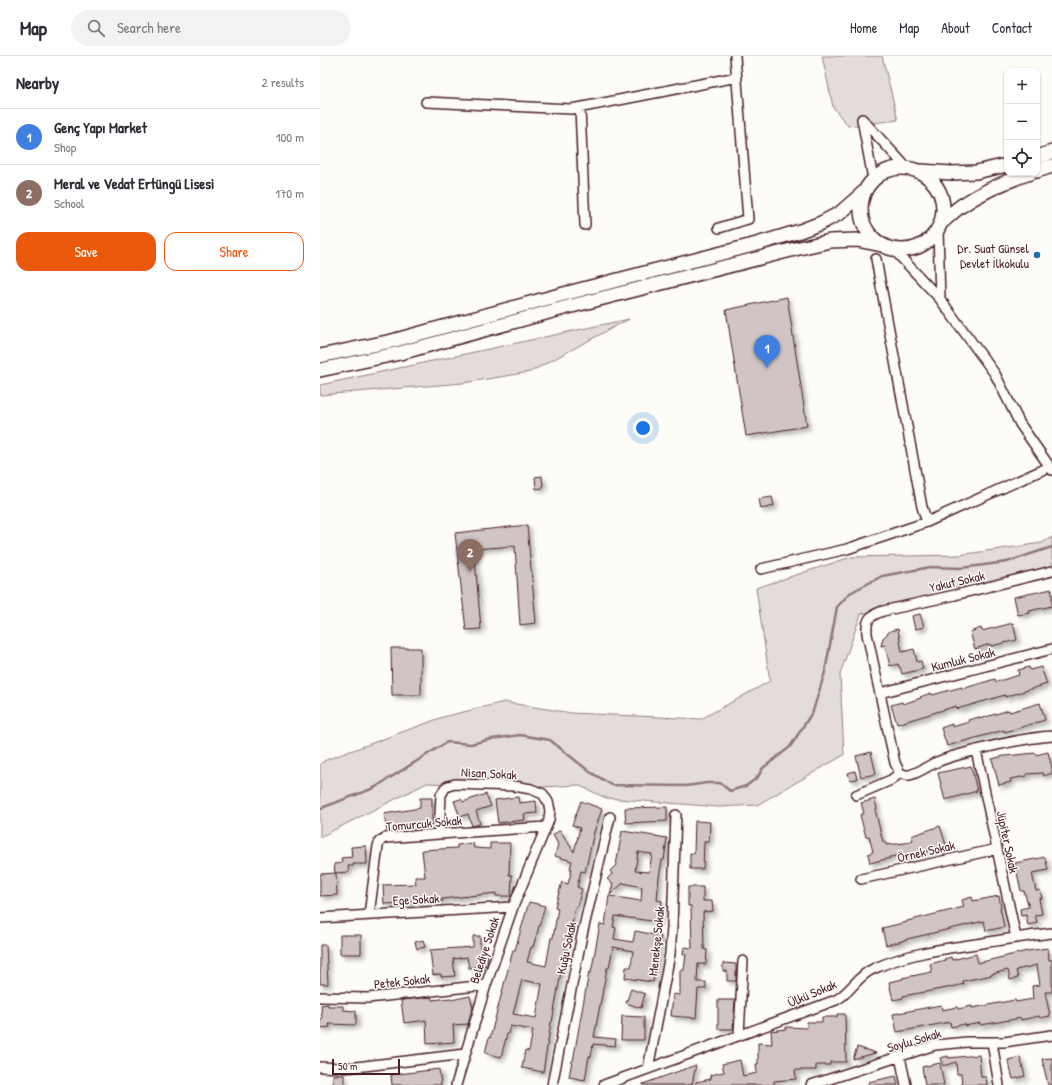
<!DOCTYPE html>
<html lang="en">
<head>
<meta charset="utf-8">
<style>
  :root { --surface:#fff; --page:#f2f2f3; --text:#2b2b33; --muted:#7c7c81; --line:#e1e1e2; --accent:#ea580c }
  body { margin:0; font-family:"Patrick Hand",sans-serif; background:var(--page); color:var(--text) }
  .controls { position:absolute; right:12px; top:12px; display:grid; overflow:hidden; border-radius:8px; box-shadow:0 1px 3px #0004 }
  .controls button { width:36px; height:36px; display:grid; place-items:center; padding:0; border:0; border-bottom:1px solid var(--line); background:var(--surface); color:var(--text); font:20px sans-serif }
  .scale { position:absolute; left:12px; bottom:10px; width:68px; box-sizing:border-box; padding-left:4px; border:2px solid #4a1f2b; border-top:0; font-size:11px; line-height:14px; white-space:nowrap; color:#4a1f2b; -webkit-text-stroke:3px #fdfcf7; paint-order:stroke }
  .you { position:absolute; left:323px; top:372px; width:14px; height:14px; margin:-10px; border:3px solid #fff; border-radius:50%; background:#1a73e8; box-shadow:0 0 0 6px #1a73e833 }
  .badge { display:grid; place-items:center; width:26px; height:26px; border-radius:50%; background:var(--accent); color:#fff; font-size:13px; font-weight:700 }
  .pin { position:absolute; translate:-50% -33px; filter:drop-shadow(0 1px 2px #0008) }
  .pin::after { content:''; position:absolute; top:21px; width:14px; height:12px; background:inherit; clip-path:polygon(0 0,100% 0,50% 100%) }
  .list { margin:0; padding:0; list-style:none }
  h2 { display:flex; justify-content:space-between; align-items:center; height:52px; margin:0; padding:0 16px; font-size:17px }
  h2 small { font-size:13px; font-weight:400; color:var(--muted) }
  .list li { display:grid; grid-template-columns:26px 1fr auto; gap:12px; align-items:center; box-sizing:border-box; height:56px; padding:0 16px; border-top:1px solid var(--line) }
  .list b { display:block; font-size:15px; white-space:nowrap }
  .list p { margin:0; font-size:13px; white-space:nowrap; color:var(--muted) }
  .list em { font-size:13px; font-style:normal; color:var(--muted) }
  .actions { display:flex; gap:8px; padding:12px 16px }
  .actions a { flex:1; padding:9px 0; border:1px solid var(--accent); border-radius:12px; text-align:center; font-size:14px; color:var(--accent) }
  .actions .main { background:var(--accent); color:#fff }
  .icon { flex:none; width:22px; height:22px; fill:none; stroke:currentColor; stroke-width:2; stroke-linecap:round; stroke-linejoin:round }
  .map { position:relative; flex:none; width:732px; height:1029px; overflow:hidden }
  header { display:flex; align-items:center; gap:24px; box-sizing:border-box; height:56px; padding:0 20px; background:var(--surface); border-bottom:1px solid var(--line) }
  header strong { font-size:19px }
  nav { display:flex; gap:22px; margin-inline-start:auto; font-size:14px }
  .search { width:280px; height:36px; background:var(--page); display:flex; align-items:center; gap:10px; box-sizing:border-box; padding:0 14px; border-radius:22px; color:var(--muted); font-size:15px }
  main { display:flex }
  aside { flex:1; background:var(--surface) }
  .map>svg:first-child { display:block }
  .green { fill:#e3dcda; stroke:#967e82 }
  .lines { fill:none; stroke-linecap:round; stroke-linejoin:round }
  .stream { stroke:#91777b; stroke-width:2.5 }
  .building { fill:#d0c5c4; stroke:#4a1f2b; fill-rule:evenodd; filter:url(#shadow) }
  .minor-casing { stroke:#4a1f2b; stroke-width:12 }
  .highway-casing { stroke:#4a1f2b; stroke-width:16 }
  .minor { stroke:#fdfcf7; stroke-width:9 }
  .highway { stroke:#fdfcf7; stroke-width:13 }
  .poi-dot { fill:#1f6fb2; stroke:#fdfcf7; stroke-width:1.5 }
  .labels { text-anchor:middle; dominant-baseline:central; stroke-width:3; stroke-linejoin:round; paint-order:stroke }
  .poi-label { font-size:13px; fill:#4a1f2b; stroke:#fdfcf7; text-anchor:end }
  .street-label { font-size:13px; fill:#4a1f2b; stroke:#fdfcf7 }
</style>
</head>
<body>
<header>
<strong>Map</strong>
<div class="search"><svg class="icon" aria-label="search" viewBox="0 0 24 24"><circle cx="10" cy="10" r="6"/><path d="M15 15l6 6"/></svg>Search here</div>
<nav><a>Home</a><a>Map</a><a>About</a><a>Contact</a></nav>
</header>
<main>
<aside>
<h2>Nearby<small>2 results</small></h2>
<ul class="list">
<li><span class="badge" style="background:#3f7fe0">1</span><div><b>Genç Yapı Market</b><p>Shop</p></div><em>100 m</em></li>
<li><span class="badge" style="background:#8d6e63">2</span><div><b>Meral ve Vedat Ertüngü Lisesi</b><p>School</p></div><em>170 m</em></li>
</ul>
<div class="actions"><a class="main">Save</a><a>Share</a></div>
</aside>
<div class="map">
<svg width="732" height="1029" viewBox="0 0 732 1029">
  <defs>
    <filter id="shadow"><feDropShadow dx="3.5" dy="3.5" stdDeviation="2" flood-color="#0004"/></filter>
  </defs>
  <rect width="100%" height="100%" fill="#fdfcf7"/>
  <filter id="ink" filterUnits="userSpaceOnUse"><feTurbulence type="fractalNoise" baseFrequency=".025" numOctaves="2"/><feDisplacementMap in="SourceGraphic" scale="8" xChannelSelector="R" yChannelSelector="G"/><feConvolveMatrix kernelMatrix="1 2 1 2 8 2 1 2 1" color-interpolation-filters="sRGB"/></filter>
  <g filter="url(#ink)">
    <path class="green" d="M502 0H562L578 64 528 70 513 51Z
      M309 263 210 316 143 327 0 339V329Z
      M732 481V521L687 531 604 543 541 558 520 618 524 699 437 749 399 751 286 742 258 729 224 731 107 727 0 781V708L6 704 123 661 184 646 251 657 381 663 450 625 436 532 531 501 639 499 722 487Z"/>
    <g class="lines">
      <path class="stream" d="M0 754 4 751 54 732 127 686 151 688 172 683 200 679 230 684 270 716 292 729 366 730 387 727H400L410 735 426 730 437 722 443 712 470 691 493 655 505 616 517 551 530 537 562 520 611 511 641 512 687 506 732 491"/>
    </g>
    <path class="building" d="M467 241 487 370 426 380 406 254Z
      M222 420 223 432 216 433 215 421Z
      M452 441 454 450 441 453 439 443Z
      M207 469 216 567 200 569 195 490 154 493 161 573 146 574 135 477Z
      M732 533V550L709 555 710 557 698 559 694 541Z
      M600 558 604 571 595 573 592 560Z
      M693 567 697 584 671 590 670 588 655 593 650 576 661 572 662 575Z
      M578 573 582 596 594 593 597 606 601 605 603 613 582 618 580 611H579L578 608 570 610 565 589 561 590 563 582 570 575Z
      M71 592H101V639H72Z
      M709 611 710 614 721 611 727 628 685 641V639L637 653 636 650 577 668 571 649 582 646 583 648 601 642 600 641 611 637 612 639 642 631V633L675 623 676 626 699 619 698 614Z
      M720 647 725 664 685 676 684 674 627 690 621 672 632 668V671L649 666 648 664 659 661V663L689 654 690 656Z
      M551 696 556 718 541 721 536 700Z
      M728 696 732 712V717L724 720 723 717 706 718 707 720 690 723 691 726 679 729 672 703 684 700H685L716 697V699Z
      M651 710 657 735 625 744 618 717Z
      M535 715 537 723 530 724 528 717Z
      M166 738 171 750 156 755 160 768 152 770 148 758 140 761 134 745 141 743 143 746Z
      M198 741 199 747 216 745 217 757 204 758 205 764 178 767 175 744Z
      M100 742H112V768L91 769V771L67 775 64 758 100 752Z
      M555 743 557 753 555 754 563 786 565 785 566 789 585 787 593 784 591 780 620 770 626 789 586 802 585 799 569 801 570 802 550 807 548 798 553 796 549 780 546 781 540 759 544 757 541 747Z
      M261 745 282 753 274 776 265 816 261 815 257 831 262 833 257 851H255L250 878 248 877 232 966H231L223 1016 202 1012 205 994 209 995 213 974 190 970 188 978H187L181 1001 165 997 169 981 170 982 193 894H195L209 846 225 850 213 891H211L207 906 226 910 231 882H233L238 852 235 851 242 826 248 828 252 813H250L252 805 235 800 238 788 233 779 240 774 254 796 260 772 252 769ZM202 924 222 928 216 962 193 958Z
      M347 751V765L306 767 305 752Z
      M375 765 390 766 389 786H384L383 813H370V797L374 798Z
      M302 775 347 782 344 804H342L339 821 337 844 342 845 339 866 295 860 293 871 296 872 294 883 313 886 315 875 341 880 333 926 305 922 306 911H311L313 895 293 891 289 912H287L274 981 296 983 295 990 273 988 271 1001 269 1000 265 1024 249 1021 252 1005H253L269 916 271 917 280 868 285 869 289 840 321 845 322 831 303 827 290 839 293 828 287 823 292 818 290 815 296 809ZM318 796 332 798 329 816 315 815Z
      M153 787 154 792 170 793V787H190L189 819H192L191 840H176V837L122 843 123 845H90L91 847 64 848 63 829 96 828 95 821H105L102 794 137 792V789Z
      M46 790 47 808H33V810H28L29 816 15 817 14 808 22 807 21 802 32 801 31 791Z
      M725 801 728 814 712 817 716 835 720 834 722 842 719 843 722 858 715 859 717 867 708 869 706 859 701 860 700 853 709 851 704 835H701L695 807Z
      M16 817 17 839 0 840V818Z
      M368 831H383V845H392L393 855 383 856 384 893 387 894 386 908H378L377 926H386V933H378L376 962 351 960 353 938 360 939V914H364L366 898H363L364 891 372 892 371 850H368Z
      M679 840 681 851H680L684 871 666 875 664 865 583 884V885L566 889 562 872 587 866V865L644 851 642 844 652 841 653 845Z
      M20 879H41V898H20Z
      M153 880H160V895L166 894 168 904 167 909 149 912 147 901 133 903 135 920 121 921V918L113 919 110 894 153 891Z
      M103 884 105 891 97 893 95 886Z
      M0 889H6L8 928H0Z
      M728 892 729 904H732V936H725L730 960 720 962 719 960 701 964V962L661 969 660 967 645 970V968L631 971 630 966 577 976 573 958 621 949 622 954 637 951 638 953 652 950V952L695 944 696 946 713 943 712 930 720 929 717 909 696 914 698 922 690 924 688 914 672 918V919L643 925 644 928 632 931 583 940V942L573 944 569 926 583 923 582 922 612 916 610 908 625 904 624 903 631 901 632 904 656 898 658 907 707 895Z
      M403 907 416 908V925H407V915H403Z
      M311 933 325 938 321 952 306 947Z
      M150 940 153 952 151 957 150 958V961L148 968 133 969 134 986 107 988 106 964 84 967 81 944 111 941 112 944 131 942V944Z
      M398 944H415L413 973H398Z
      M8 948V950H23V954L36 955V969L9 968 10 971 0 972V963H2L1 949Z
      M517 958H525L526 1006H510V1009H496V1014H475L476 1023 454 1025V1029H376V1026L391 1023 390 1019 404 1016 402 1008 420 1004 423 1020 437 1017 436 1008H438V987L452 988 451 975 466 973V971L487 972V966H502V961H517Z
      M302 960 324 961V984H301Z
      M537 991 556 997 533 1003Z
      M659 999 661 1021H666L667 1029H642L641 1018H637L636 1006 623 1010 620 1002 628 1000V1002Z
      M700 1001 705 1020 693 1023 688 1004Z
      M732 1002V1029H728L722 1003Z
      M620 1007 624 1029H605L602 1011Z
      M376 1009 372 1028 368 1029H323V1028Z
      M119 1013 121 1029H72L71 1019Z
      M13 1019H24V1029H13Z
      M576 1020 578 1029H549L548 1026Z"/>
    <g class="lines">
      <defs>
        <path id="minor" d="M106 46 251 53 268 50 417 21
          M260 52 265 169
          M542 63 586 111
          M542 63 553 123
          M399 172 428 163 415 0
          M618 174 620 243
          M574 194 620 243 675 318 700 368 732 414
          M556 203 602 451 607 466
          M441 513 527 493 607 466 729 411
          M560 637 732 593
          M656 694 696 882
          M580 717 575 707 547 578C546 563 549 560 563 555L635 539 732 515
          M580 717C583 718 586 720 589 719 597 718 609 709 617 706 628 701 641 698 653 695 679 688 705 682 732 680
          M536 739 571 724 580 717
          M119 778 121 739 125 732 128 730 135 728 194 730 211 733 223 738 228 746 230 754 229 764 193 851 166 929 136 1029
          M541 823 677 793
          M49 859 58 790 60 785 65 782 119 778 226 771
          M0 862 193 851
          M0 941 48 942 166 929
          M419 979 423 905
          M672 986 679 1029
          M580 1001 586 1029
          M0 1011 22 1012 36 1011 145 998
          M328 1013 350 898 352 871 356 759
          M232 1029 262 879 290 761
          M284 1029 516 944C531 936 537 920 553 913 586 898 621 893 656 888 682 884 707 880 732 877
          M491 1029 615 989 647 986H684L732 979"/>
        <path id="highway" d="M717 101 732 96
          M541 153a41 41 0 1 1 82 0a41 41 0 1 1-82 0Z
          M600 115 632 117 656 116 687 109
          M717 115 732 110
          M622 166C628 161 634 155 641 150 662 136 686 125 710 117
          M0 300 72 285 236 240 437 188 480 175 501 167 520 157 544 136
          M0 314 80 297 240 253 475 193 510 185 537 184 562 189"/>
      </defs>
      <use href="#minor" class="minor-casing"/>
      <use href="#highway" class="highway-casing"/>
      <use href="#minor" class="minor"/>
      <use href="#highway" class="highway"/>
    </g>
  </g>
  <circle class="poi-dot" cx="717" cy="199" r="4"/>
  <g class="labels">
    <g class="poi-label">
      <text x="709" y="192">Dr. Suat Günsel<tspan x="709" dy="15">Devlet İlkokulu</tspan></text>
    </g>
    <g class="street-label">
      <text transform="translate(637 525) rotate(-13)">Yakut Sokak</text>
      <text transform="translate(643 603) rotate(-14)">Kumluk Sokak</text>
      <text transform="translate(169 717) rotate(3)">Nisan Sokak</text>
      <text transform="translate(104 767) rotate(-5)">Tomurcuk Sokak</text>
      <text transform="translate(688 786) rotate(78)">Jüpiter Sokak</text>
      <text transform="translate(606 795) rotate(-13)">Örnek Sokak</text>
      <text transform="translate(96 843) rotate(-3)">Ege Sokak</text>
      <text transform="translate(336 885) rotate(-84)">Menekşe Sokak</text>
      <text transform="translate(246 892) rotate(-78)">Kuğu Sokak</text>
      <text transform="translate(164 894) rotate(-72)">Belediye Sokak</text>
      <text transform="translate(82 925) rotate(-6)">Petek Sokak</text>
      <text transform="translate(492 937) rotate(-23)">Ülkü Sokak</text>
      <text transform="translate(594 984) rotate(-16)">Soylu Sokak</text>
    </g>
  </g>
</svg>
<div class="controls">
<button>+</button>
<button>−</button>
<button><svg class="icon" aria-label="locate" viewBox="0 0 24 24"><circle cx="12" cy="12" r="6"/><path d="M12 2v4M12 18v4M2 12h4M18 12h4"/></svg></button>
</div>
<div class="scale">50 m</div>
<div class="you"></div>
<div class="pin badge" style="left:447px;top:312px;background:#3f7fe0">1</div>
<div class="pin badge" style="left:150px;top:516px;background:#8d6e63">2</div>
</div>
</main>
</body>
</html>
